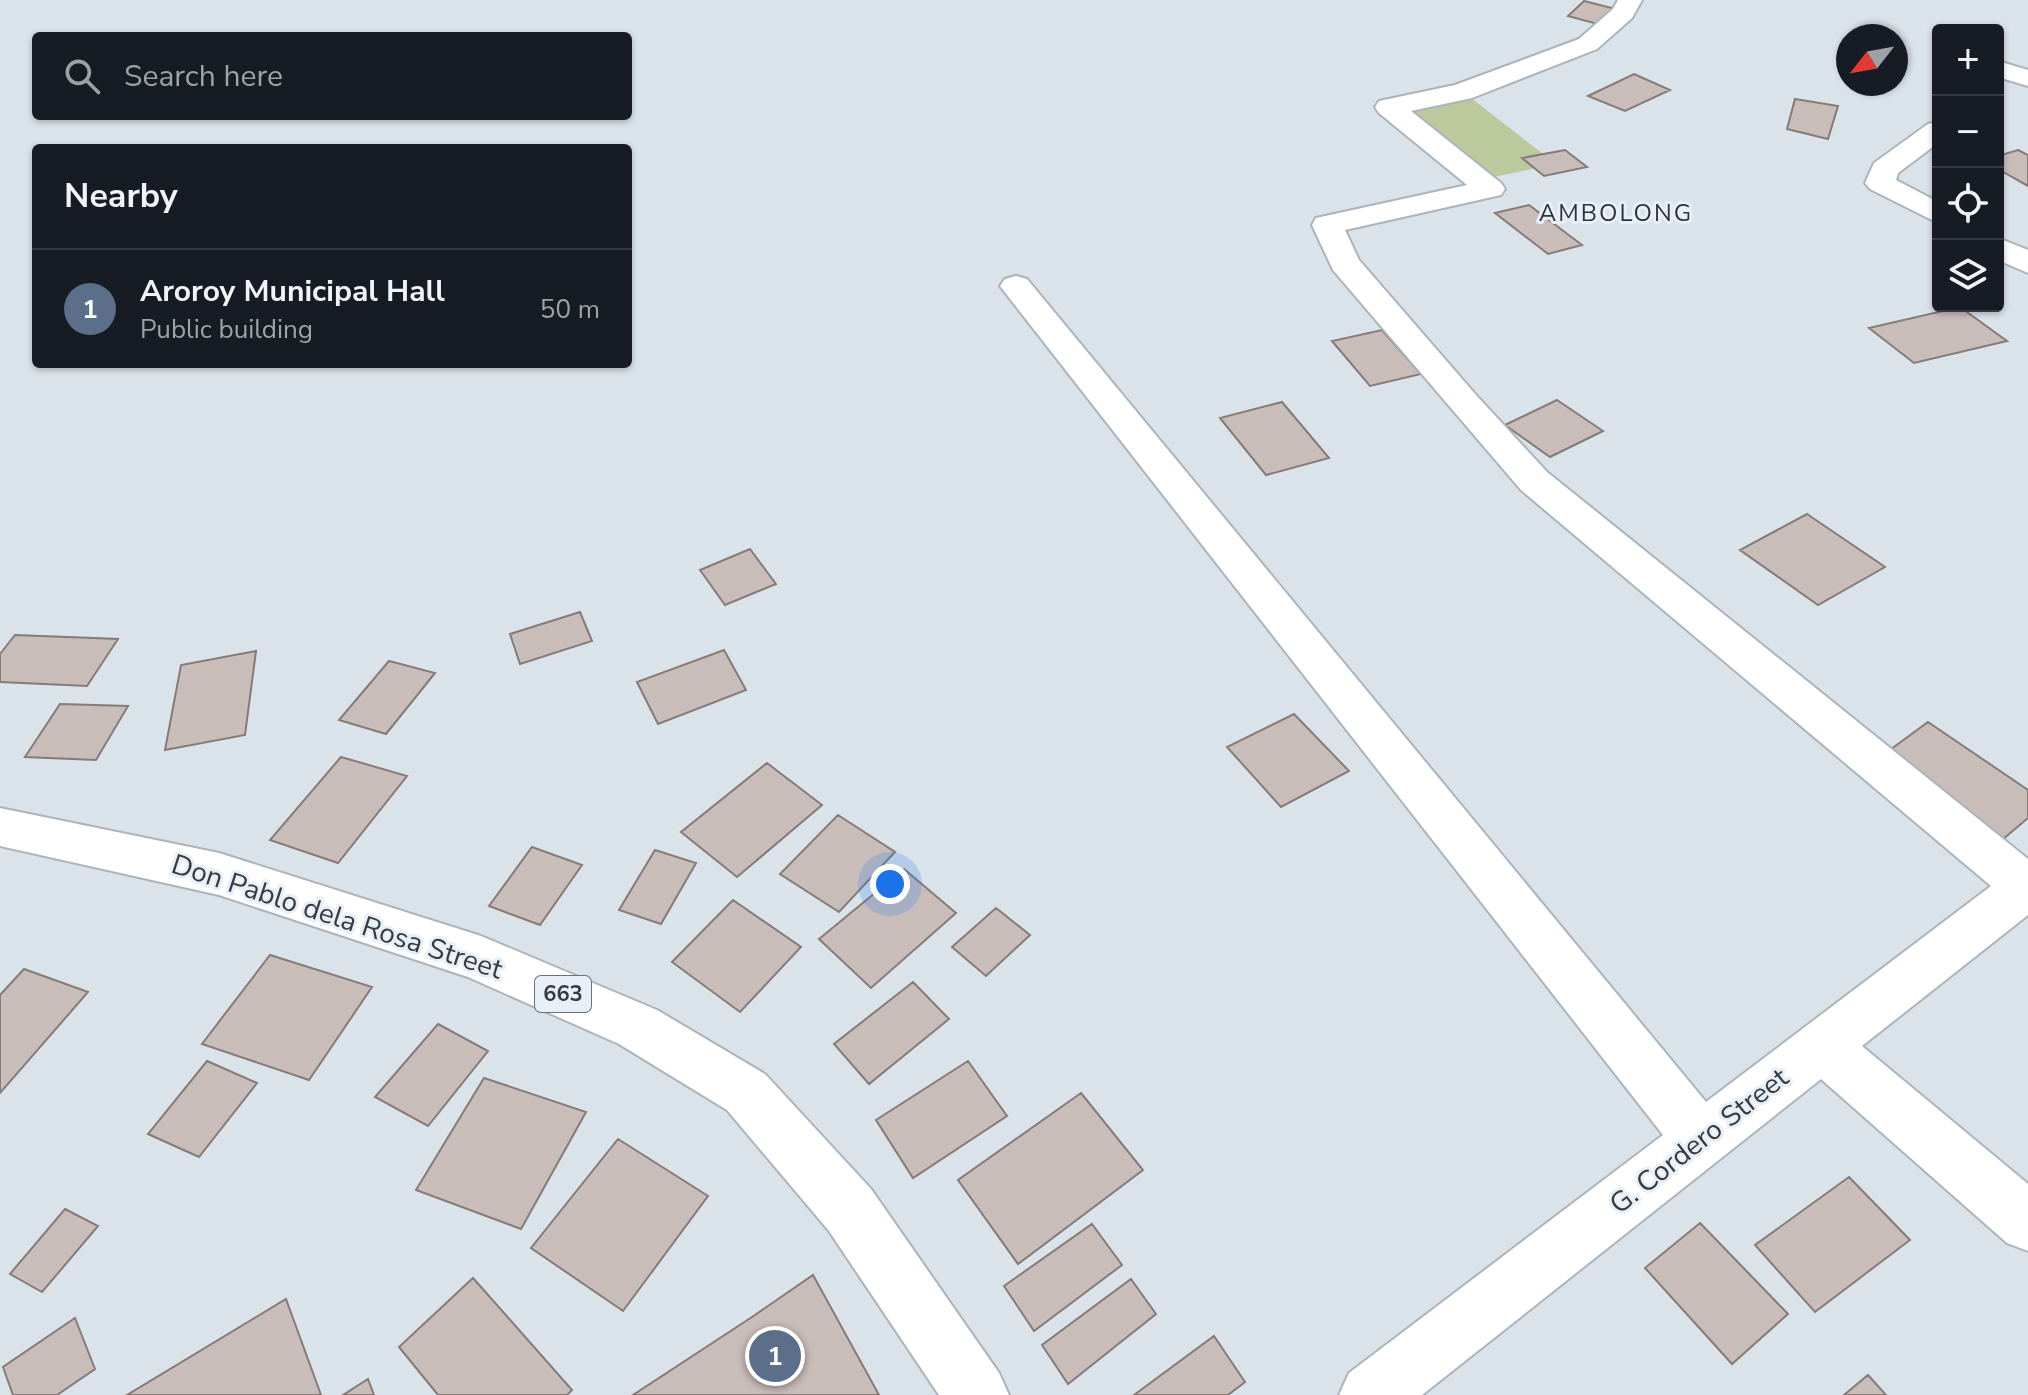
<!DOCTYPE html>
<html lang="en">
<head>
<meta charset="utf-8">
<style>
  :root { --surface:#171b24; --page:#20242c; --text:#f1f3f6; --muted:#9ea1a6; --line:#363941; --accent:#d93025 }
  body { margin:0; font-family:"Nunito Sans",sans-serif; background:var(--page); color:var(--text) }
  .controls { position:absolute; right:24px; top:24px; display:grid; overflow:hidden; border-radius:8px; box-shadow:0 2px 6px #0004 }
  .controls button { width:72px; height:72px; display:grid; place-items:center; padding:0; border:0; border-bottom:2px solid var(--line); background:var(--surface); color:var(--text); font:40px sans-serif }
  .compass { position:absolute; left:1836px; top:24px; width:72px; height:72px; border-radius:50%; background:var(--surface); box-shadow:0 2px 6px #0004; rotate:239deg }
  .you { position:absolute; left:890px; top:884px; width:28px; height:28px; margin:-20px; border:6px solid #fff; border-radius:50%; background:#1a73e8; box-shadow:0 0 0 12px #1a73e833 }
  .badge { display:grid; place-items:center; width:52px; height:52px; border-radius:50%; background:var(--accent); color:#fff; font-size:26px; font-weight:700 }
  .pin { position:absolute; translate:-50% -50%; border:4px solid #fff; box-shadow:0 2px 8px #0006 }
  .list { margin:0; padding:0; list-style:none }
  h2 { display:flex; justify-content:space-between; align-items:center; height:104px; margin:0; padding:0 32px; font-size:34px }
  h2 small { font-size:26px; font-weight:400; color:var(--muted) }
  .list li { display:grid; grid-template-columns:52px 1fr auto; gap:24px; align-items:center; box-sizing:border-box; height:120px; padding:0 32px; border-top:2px solid var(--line) }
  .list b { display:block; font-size:30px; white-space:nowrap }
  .list p { margin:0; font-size:26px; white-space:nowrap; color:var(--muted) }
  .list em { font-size:26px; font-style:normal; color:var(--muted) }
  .icon { flex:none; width:44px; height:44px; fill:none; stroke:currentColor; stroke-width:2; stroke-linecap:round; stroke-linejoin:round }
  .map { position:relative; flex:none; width:2028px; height:1395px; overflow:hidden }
  .search { position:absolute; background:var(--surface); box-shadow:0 2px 6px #0004; left:32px; top:32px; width:600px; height:88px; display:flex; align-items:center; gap:20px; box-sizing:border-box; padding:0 28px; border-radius:8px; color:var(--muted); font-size:30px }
  .panel { position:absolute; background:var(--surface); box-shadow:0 2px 6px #0004; left:32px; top:144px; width:600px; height:224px; border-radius:8px }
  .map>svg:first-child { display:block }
  .green { fill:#bbc99c }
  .building { fill:#c9bdba; stroke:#857b77; stroke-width:2 }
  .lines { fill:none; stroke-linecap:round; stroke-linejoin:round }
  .minor-casing { stroke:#acb4bb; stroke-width:4 }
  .major-casing { stroke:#acb4bb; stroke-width:4 }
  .minor { fill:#fff; fill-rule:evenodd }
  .major { fill:#fff; fill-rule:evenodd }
  .labels { text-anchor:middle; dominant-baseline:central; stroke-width:6; stroke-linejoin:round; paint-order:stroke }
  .shield { fill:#e7f0f8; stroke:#6c7176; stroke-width:2 }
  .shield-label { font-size:22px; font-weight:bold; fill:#383b3e }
  .far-quarter-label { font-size:24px; letter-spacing:2px; fill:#2d3439; stroke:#e7f0f8 }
  .near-street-label { font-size:28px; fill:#383b3e; stroke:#e7f0f8 }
</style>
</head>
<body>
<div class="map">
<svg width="2028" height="1395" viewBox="0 0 2028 1395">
  <rect width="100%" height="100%" fill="#dae3ea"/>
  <path class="green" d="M1471 98 1556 164 1489 178 1407 110Z"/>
  <path class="building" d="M1584 1 1616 9 1601 25 1568 16Z
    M1634 74 1670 90 1625 111 1588 96Z
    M1795 99 1838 106 1828 139 1787 129Z
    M1565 150 1587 167 1544 176 1522 158Z
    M2018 150 2028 155V186L1998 169V156Z
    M1529 205 1582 245 1548 254 1495 213Z
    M1960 307 2007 341 1914 363 1869 328Z
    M1382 330 1421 374 1370 386 1332 341Z
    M1557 400 1603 431 1550 457 1505 425Z
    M1282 402 1329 458 1266 475 1220 418Z
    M1807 514 1885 567 1818 605 1740 550Z
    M750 549 776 584 725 605 700 570Z
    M580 612 592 641 520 664 510 634Z
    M15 635 118 639 87 686 0 682V654Z
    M724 650 746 690 658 724 637 682Z
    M256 651 245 735 165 750 181 665Z
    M389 661 435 673 386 734 339 720Z
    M60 704 128 706 96 760 25 757Z
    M1294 714 1349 771 1281 807 1227 747Z
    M1928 722 2028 790V818L2002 840 1883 755Z
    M341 757 407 776 338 863 270 840Z
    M767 763 822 805 737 877 681 832Z
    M838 815 895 852 839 912 780 874Z
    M532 847 582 865 540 925 489 906Z
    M655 850 696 863 661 924 619 910Z
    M904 869 956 913 871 988 819 939Z
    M733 900 801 947 740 1012 672 962Z
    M996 908 1030 935 986 976 952 947Z
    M270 955 372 987 309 1080 202 1044Z
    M24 969 88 992 0 1093V995Z
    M913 982 949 1019 869 1084 834 1044Z
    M438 1024 488 1051 428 1126 375 1097Z
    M207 1061 257 1083 199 1157 148 1134Z
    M968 1061 1007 1116 913 1178 876 1120Z
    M484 1078 586 1112 521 1229 416 1190Z
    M1081 1093 1143 1170 1018 1264 958 1180Z
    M618 1139 708 1196 623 1311 531 1248Z
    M1849 1177 1910 1240 1815 1312 1755 1245Z
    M65 1209 98 1226 42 1292 10 1274Z
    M1700 1223 1788 1314 1732 1364 1645 1268Z
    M1092 1224 1122 1265 1034 1331 1004 1286Z
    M813 1275 879 1395H633L752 1317Z
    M473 1278 572 1390 567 1395H438L399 1347Z
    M1131 1279 1156 1314 1068 1384 1042 1345Z
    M286 1299 321 1395H127Z
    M75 1318 95 1369 57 1395H13L3 1367Z
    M1214 1336 1245 1382 1228 1395H1134Z
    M1868 1375 1886 1395H1844Z
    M368 1379 374 1395H343Z"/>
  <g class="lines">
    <defs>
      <path id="minor" d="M1618 0H1642L1632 18 1597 49 1472 98 1411 111 1501 183 1505 189 1501 195 1345 230 1359 260 1476 395 1547 472 2028 859V915L1862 1046 2028 1184V1251L2007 1243 1821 1079 1422 1395H1339L1349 1373 1663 1135 1000 286 1005 279 1016 276 1027 279 1706 1102 1991 886 1521 490 1333 270 1312 225 1316 218 1467 185 1379 113 1375 107 1379 101 1455 85 1579 39 1613 9Z
        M1998 61 2028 70V86L1998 77Z
        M1938 122V143L1898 173 1896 180 1938 202V223L1870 189 1865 183 1874 163 1928 124Z
        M1998 238 2028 250V273L1998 260Z"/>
      <path id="major" d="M0 808 219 853 481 936 657 1010 765 1074 871 1189 999 1373 1009 1395H939L829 1231 727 1110 619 1044 468 977 219 895 0 846Z"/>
    </defs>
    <use href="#minor" class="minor-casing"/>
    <use href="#major" class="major-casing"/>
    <use href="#minor" class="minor"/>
    <use href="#major" class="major"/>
  </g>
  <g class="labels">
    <rect class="shield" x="535" y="976" width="56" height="36" rx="6"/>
    <g class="shield-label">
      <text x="563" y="994">663</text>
    </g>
    <g class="far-quarter-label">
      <text x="1616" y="213">AMBOLONG</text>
    </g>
    <g class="near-street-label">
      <text transform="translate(337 917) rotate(18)">Don Pablo dela Rosa Street</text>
      <text transform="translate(1699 1141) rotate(-38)">G. Cordero Street</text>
    </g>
  </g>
</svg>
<div class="controls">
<button>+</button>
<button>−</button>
<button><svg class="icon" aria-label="locate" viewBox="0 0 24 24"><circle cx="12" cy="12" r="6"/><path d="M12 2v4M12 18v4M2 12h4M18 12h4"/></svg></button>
<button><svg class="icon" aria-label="layers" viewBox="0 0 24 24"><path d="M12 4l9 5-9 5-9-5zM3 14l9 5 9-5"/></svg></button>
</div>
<svg class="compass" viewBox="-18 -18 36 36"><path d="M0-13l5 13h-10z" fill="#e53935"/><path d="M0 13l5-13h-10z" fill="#9ea1a6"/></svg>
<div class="you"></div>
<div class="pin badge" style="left:775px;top:1356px;background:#5c6f8a">1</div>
<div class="search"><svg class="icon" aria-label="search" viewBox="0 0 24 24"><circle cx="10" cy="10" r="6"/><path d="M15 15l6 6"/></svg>Search here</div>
<section class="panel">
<h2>Nearby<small></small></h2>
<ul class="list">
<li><span class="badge" style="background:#5c6f8a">1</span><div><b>Aroroy Municipal Hall</b><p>Public building</p></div><em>50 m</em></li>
</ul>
</section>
</div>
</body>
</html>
